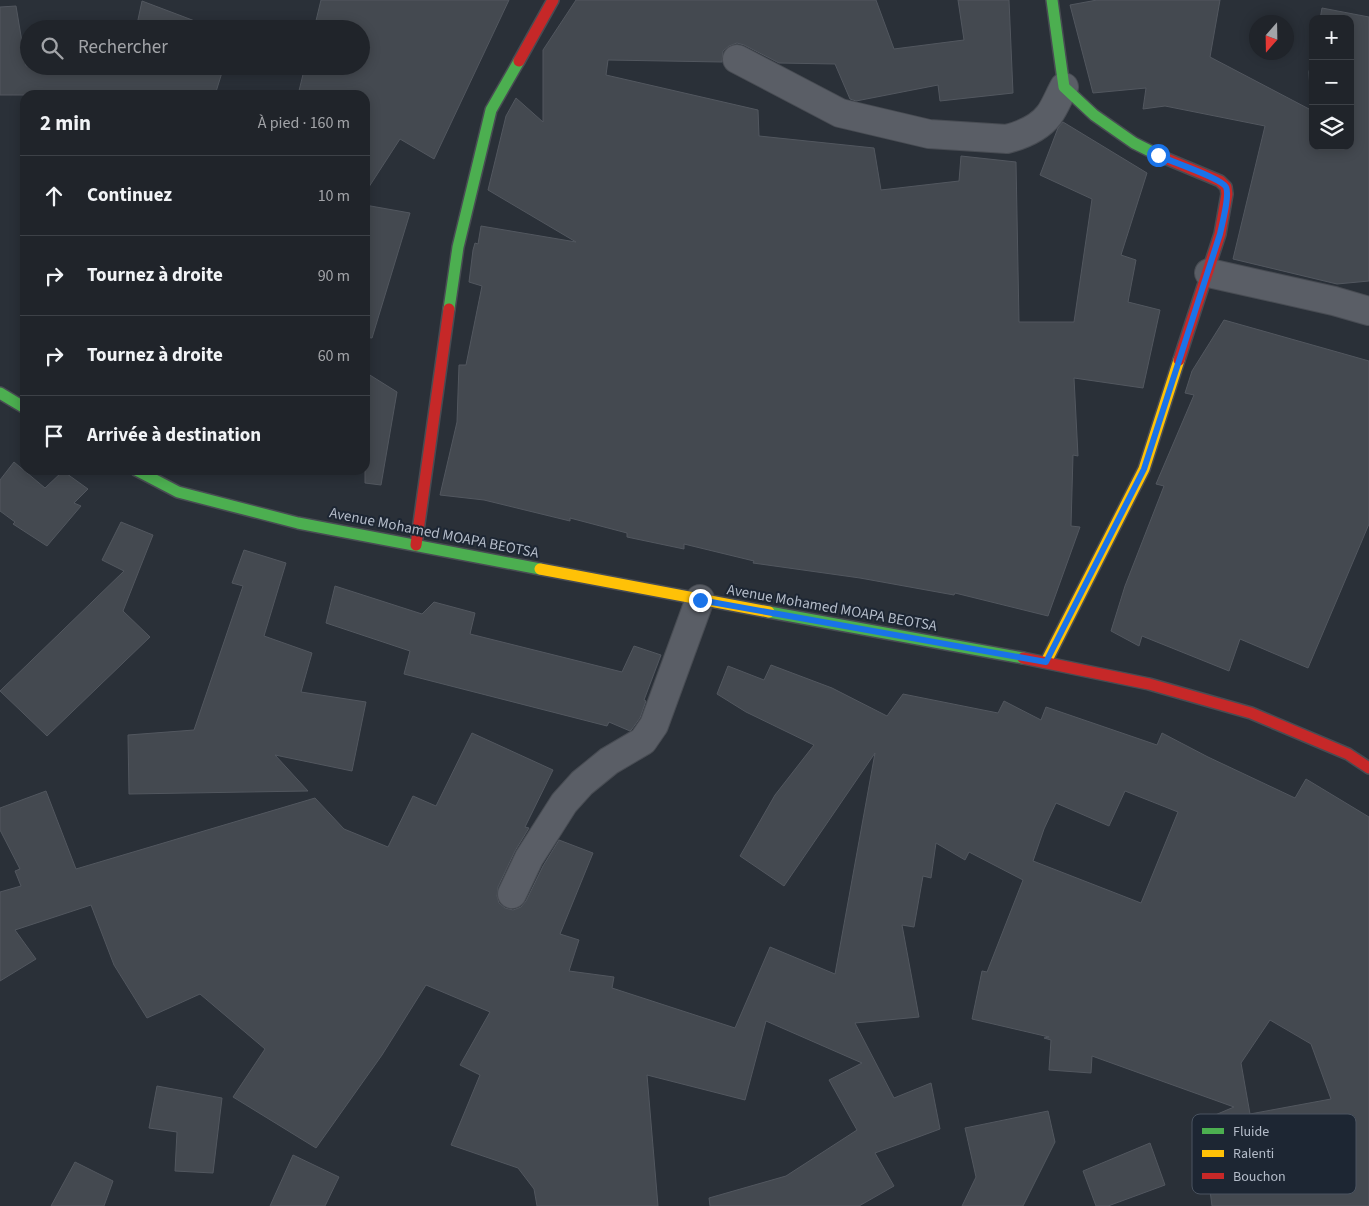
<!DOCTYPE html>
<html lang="fr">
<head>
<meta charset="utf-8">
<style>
  :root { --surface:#20242a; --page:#282c32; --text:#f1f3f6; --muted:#a2a4a8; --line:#3d4147 }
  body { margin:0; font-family:"Source Sans 3",sans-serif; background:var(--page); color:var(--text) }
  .controls { position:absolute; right:15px; top:15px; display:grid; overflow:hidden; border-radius:10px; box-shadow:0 2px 12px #0003 }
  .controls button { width:45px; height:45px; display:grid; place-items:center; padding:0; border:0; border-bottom:1px solid var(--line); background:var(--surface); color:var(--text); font:25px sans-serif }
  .compass { position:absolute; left:1249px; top:15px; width:45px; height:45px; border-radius:50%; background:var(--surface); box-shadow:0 2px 12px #0003; rotate:200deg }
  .stop { position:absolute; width:15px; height:15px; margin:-11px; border:4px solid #1a73e8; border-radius:50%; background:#fff }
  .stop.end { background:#1a73e8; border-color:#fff; box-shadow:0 1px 5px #0008 }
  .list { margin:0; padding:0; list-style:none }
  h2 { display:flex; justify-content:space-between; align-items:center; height:65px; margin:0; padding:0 20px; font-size:21px }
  h2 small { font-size:16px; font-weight:400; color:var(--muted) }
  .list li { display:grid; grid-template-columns:32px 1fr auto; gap:15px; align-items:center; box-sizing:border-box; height:80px; padding:0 20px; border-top:1px solid var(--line) }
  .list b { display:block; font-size:19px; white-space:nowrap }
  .list em { font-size:16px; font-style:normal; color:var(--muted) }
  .icon { flex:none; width:28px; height:28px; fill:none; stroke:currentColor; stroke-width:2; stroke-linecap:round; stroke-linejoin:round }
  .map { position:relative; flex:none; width:1369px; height:1206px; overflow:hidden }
  .search { position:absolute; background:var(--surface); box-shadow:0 2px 12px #0003; left:20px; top:20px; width:350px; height:55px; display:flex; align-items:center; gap:12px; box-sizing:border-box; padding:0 18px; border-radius:28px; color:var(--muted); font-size:19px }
  .panel { position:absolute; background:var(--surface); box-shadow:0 2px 12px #0003; left:20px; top:90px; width:350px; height:385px; border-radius:15px }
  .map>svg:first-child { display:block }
  .building { fill:#444950; stroke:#52575f; fill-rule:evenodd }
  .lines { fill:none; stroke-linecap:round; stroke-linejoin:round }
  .street-casing { stroke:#484c53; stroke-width:30 }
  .fast-casing { stroke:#484c53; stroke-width:14 }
  .slow-casing { stroke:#484c53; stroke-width:14 }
  .jam-casing { stroke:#484c53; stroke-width:14 }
  .street { stroke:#5a5e66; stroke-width:28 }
  .fast { stroke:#4caf50; stroke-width:11 }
  .slow { stroke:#ffc107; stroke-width:11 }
  .jam { stroke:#c62828; stroke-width:11 }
  .route { stroke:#1a73e8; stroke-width:6 }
  .labels { text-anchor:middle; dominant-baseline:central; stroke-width:4; stroke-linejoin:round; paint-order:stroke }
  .street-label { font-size:15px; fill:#b4bcc9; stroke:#1d2633 }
  .key { fill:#1d2633; stroke:#4a5360; stroke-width:1 }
  .key-label { font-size:14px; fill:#b4bcc9 }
</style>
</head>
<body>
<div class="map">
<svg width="1369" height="1206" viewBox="0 0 1369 1206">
  <rect width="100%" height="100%" fill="#2a3038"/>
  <path class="building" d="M321 0H509L434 159 400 139 365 193V95H298L305 66H361V29H314Z
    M576 0H876L894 49 964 40 958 0H1009L1013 93 940 101 938 85 856 101 850 99 835 64 779 63 744 45 737 43 729 46 723 51 722 62 608 60 606 75 758 110 759 136 874 148 881 190 959 181 961 156 1016 162 1019 322H1074L1092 199 1040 175 1058 128 1063 122 1147 173 1121 255 1136 260 1128 302 1160 310 1143 388 1074 378 1078 456 1073 455 1071 526 1080 527 1048 616 955 593 954 595 860 578 753 563 754 561 684 544V549L627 537V533L570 518V521L484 500 440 495 457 422 459 365H466L482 286 469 282 473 250 475 243 478 244 481 226 576 242 488 190 506 116 516 98 543 122V50Z
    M1097 0H1220L1210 57 1311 110 1309 72 1313 52V146H1350V19H1320L1322 8 1369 17V281L1337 284 1233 259 1265 126 1165 106 1143 109 1146 88 1093 93 1070 5Z
    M142 1 216 29H136Z
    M16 6 26 66H224L215 95H0V7Z
    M365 205 410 213 372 338 365 337Z
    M1224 320 1369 361V524L1308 668 1240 639 1229 671 1142 636 1139 646 1111 631 1125 586 1164 486 1156 484 1194 395 1185 393 1192 371Z
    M365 372 397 392 381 485 365 483Z
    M14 462 45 488 63 471 88 489 74 503 81 506 47 546 13 524 15 522 0 511V480Z
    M121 522 153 535 123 611 150 637 47 736 0 691 124 571 102 560Z
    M244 550 286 563 264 636 312 653 301 692 366 702 352 771 275 755 308 791 129 794 128 735 194 730 243 586 232 583Z
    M335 586 422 614 434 602 475 613 470 634 622 672 634 646 661 655 644 700 646 701 640 718 632 729 630 731 609 722 607 726 404 674 410 651 326 623Z
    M771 665 832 688 887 716 903 694 998 713 1004 701 1041 720 1046 707 1157 745 1162 733 1208 757 1295 798 1306 779 1369 817V1206H1212L1201 1121 1234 1107 1092 1056 1091 1073 1049 1070 1051 1040 1044 1038 1049 1037 972 1019 982 971 987 972 1023 880 969 852 965 860 936 843 931 878 923 876 914 927 902 925 919 1017 855 1023 894 1098 931 1083 940 1129 875 1153 894 1186 859 1206H710L709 1198 786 1176 857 1130 829 1080 862 1063 766 1021 745 1100 647 1075 658 1206H537L534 1189 518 1168 451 1145 480 1075 460 1065 490 1012 426 985 382 1055 316 1148 233 1097 265 1049 200 994 147 1018 114 965 91 905 15 930 36 959 0 981V892L21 886 15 871 20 869 0 830V808L46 791 76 869 315 798 344 829 388 847 413 796 436 806 472 733 553 770 525 827 529 828 515 851 498 887 497 896 499 903 505 908 513 910 521 907 526 901 543 866 559 840 593 853 560 934 579 940 569 971 614 977 612 988 735 1028 770 947 835 974 875 753 784 886 740 856 775 795 814 745 746 712 717 694 728 666 764 680ZM1125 791 1178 812 1141 903 1033 861 1044 829 1056 803 1109 826ZM1270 1020 1311 1044 1331 1099 1250 1114 1241 1063Z
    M157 1086 222 1098 213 1173 175 1171 177 1132 149 1128Z
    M1048 1111 1055 1142 1023 1206H962L976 1177 965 1128Z
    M1150 1143 1165 1185 1108 1206H1096L1083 1171Z
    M293 1155 339 1177 325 1206H270Z
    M75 1162 113 1181 104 1206H51Z"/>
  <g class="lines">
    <defs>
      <path id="street" d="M737 59 840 113 929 134 1007 139C1022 135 1039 128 1049 115 1055 107 1059 96 1064 87
        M1209 273 1334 301 1369 311
        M512 894 529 858 564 803 582 783 609 761 643 741 654 725 700 599"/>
      <path id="fast" d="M1052 0 1064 87 1094 115 1134 143 1160 156
        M449 309 458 247 491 110 519 61
        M0 393 25 408
        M136 470 178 492 298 523 540 569
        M769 612 1023 658"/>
      <path id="slow" d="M540 569 769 612
        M1046 662 1144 469 1179 360"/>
      <path id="jam" d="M519 61 553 0
        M1160 156 1220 181 1226 187 1227 194 1220 234 1179 360
        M416 545 449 309
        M1023 658 1149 684 1251 713 1348 754 1369 768"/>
    </defs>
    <use href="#street" class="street-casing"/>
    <use href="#fast" class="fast-casing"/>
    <use href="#slow" class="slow-casing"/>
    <use href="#jam" class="jam-casing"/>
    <use href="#street" class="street"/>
    <use href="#fast" class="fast"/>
    <use href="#slow" class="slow"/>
    <use href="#jam" class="jam"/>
  </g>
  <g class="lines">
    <path class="route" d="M700 600 1046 662 1144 469 1220 234C1222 224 1230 195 1226 187 1222 178 1171 162 1158 155"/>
  </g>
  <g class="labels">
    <g class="street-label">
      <text transform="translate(434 533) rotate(11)">Avenue Mohamed MOAPA BEOTSA</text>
      <text transform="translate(832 608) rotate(10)">Avenue Mohamed MOAPA BEOTSA</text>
    </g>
  </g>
  <rect x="1192" y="1114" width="164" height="80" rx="8" class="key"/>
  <rect x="1202" y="1128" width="22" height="6" fill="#4caf50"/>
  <rect x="1202" y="1150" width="22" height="7" fill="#ffc107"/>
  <rect x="1202" y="1173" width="22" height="6" fill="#c62828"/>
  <g class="key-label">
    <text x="1233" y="1136">Fluide</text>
    <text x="1233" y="1158">Ralenti</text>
    <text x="1233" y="1181">Bouchon</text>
  </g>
</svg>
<div class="controls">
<button>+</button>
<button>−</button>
<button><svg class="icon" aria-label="layers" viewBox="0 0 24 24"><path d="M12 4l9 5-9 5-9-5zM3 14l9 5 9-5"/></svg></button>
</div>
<svg class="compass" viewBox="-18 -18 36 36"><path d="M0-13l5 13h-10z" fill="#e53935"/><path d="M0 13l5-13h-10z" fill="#a2a4a8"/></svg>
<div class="stop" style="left:1158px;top:155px"></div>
<div class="stop end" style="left:700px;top:600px"></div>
<div class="search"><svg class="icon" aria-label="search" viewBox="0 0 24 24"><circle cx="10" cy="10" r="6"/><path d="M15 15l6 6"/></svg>Rechercher</div>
<section class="panel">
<h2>2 min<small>À pied · 160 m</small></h2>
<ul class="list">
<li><svg class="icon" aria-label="ahead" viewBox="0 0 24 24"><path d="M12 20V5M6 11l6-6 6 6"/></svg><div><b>Continuez</b></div><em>10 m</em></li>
<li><svg class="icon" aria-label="right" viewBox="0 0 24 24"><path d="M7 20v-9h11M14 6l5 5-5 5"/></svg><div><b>Tournez à droite</b></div><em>90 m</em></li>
<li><svg class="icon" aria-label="right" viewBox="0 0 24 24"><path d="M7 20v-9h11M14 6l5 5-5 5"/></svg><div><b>Tournez à droite</b></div><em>60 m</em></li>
<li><svg class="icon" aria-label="arrive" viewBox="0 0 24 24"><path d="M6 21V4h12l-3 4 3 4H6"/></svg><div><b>Arrivée à destination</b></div></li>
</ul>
</section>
</div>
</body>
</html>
